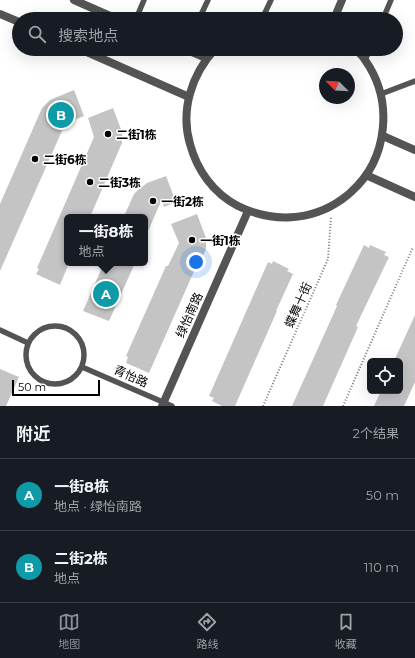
<!DOCTYPE html>
<html lang="zh">
<head>
<meta charset="utf-8">
<style>
  :root { --surface:#171b24; --page:#242831; --text:#f1f3f6; --muted:#9ea1a6; --line:#363941; --accent:#8c9099 }
  body { margin:0; font-family:Montserrat,"Noto Sans SC",sans-serif; background:var(--page); color:var(--text) }
  .controls { position:absolute; right:12px; bottom:12px; display:grid; overflow:hidden; border-radius:6px; box-shadow:0 4px 16px #0002 }
  .controls button { width:36px; height:36px; display:grid; place-items:center; padding:0; border:0; border-bottom:1px solid var(--line); background:var(--surface); color:var(--text); font:20px sans-serif }
  .compass { position:absolute; left:319px; top:68px; width:36px; height:36px; border-radius:50%; background:var(--surface); box-shadow:0 4px 16px #0002; rotate:294deg }
  .scale { position:absolute; left:12px; bottom:10px; width:88px; box-sizing:border-box; padding-left:4px; border:2px solid #000; border-top:0; font-size:11px; line-height:14px; white-space:nowrap; color:#000; -webkit-text-stroke:3px #fff; paint-order:stroke }
  .you { position:absolute; left:196px; top:262px; width:14px; height:14px; margin:-10px; border:3px solid #fff; border-radius:50%; background:#1a73e8; box-shadow:0 0 0 6px #1a73e833 }
  .badge { display:grid; place-items:center; width:26px; height:26px; border-radius:50%; background:var(--accent); color:#fff; font-size:13px; font-weight:700 }
  .pin { position:absolute; translate:-50% -50%; border:2px solid #fff; box-shadow:0 1px 4px #0006 }
  .popup { position:absolute; left:64px; top:214px; width:84px; height:52px; box-sizing:border-box; display:grid; place-content:center; border-radius:6px; background:var(--surface); filter:drop-shadow(0 1px 3px #0005); font-size:13px; white-space:nowrap; color:var(--muted) }
  .popup b { font-size:15px; color:var(--text) }
  .popup::after { content:''; position:absolute; left:50%; top:100%; margin-left:-8px; border:8px solid transparent; border-top-color:var(--surface) }
  .list { margin:0; padding:0; list-style:none }
  h2 { display:flex; justify-content:space-between; align-items:center; height:52px; margin:0; padding:0 16px; font-size:17px }
  h2 small { font-size:13px; font-weight:400; color:var(--muted) }
  .list li { display:grid; grid-template-columns:26px 1fr auto; gap:12px; align-items:center; box-sizing:border-box; height:72px; padding:0 16px; border-top:1px solid var(--line) }
  .list b { display:block; font-size:15px; white-space:nowrap }
  .list p { margin:0; font-size:13px; white-space:nowrap; color:var(--muted) }
  .list em { font-size:13px; font-style:normal; color:var(--muted) }
  .icon { flex:none; width:22px; height:22px; fill:none; stroke:currentColor; stroke-width:2; stroke-linecap:round; stroke-linejoin:round }
  .map { position:relative; flex:none; width:415px; height:406px; overflow:hidden }
  .search { position:absolute; background:var(--surface); box-shadow:0 4px 16px #0002; left:12px; right:12px; top:12px; height:44px; display:flex; align-items:center; gap:10px; box-sizing:border-box; padding:0 14px; border-radius:22px; color:var(--muted); font-size:15px }
  .sheet { height:196px; background:var(--surface) }
  nav { display:flex; justify-content:space-around; align-items:center; box-sizing:border-box; height:56px; border-top:1px solid var(--line); background:var(--surface); font-size:11px; color:var(--muted) }
  nav a { display:grid; justify-items:center; gap:2px }
  nav .on { color:var(--accent) }
  .map>svg:first-child { display:block }
  .building { fill:#c4c4c4 }
  .lines { fill:none; stroke-linecap:round; stroke-linejoin:round }
  .path { stroke:#767676; stroke-width:2; stroke-dasharray:1 2; stroke-linecap:butt }
  .service { stroke:#545454; stroke-width:5.5 }
  .minor { stroke:#545454; stroke-width:8 }
  .poi-dot { fill:#000; stroke:#fff; stroke-width:1.5 }
  .labels { text-anchor:middle; dominant-baseline:central; stroke-width:3; stroke-linejoin:round; paint-order:stroke }
  .poi-label { font-size:12px; font-weight:bold; fill:#000; stroke:#fff; text-anchor:start }
  .street-label { font-size:12px; fill:#000; stroke:#fff }
</style>
</head>
<body>
<div class="map">
<svg width="415" height="406" viewBox="0 0 415 406">
  <rect width="100%" height="100%" fill="#fff"/>
  <path class="building" d="M74 90 84 116 65 124 0 271V204L42 108 50 100Z
    M113 108 122 132V143L90 217H67V263H69L60 285 36 274 39 269 37 268 94 137 88 118Z
    M166 176 176 202 164 207 162 199 145 238V217H131L125 214 134 194 138 190 147 183Z
    M197 214 206 238V249L197 270 195 269 149 373 126 363 128 357 126 356 166 266H168L179 243 171 224Z
    M364 245 369 248 370 245 386 252 384 255 389 257 356 326 358 327 323 406H292L337 306 336 305Z
    M273 261 289 269 287 271 293 274 276 311H277L235 406H222L212 401 214 398 209 396 268 262 272 264Z
    M104 263H135L109 321 83 311Z
    M415 315V382L404 406H374L381 391H400V361H394Z
    M0 369 19 377 6 406H0Z"/>
  <g class="lines">
    <path class="path" d="M263 406 328 259 331 217
      M343 406 413 247"/>
    <path class="service" d="M136 19 144 0
      M199 19 208 0
      M262 19 271 0
      M383 19 391 0
      M365 60 370 49
      M381 94 415 81
      M26 355a29 29 0 1 1 58 0a29 29 0 1 1-58 0Z
      M0 330 28 343
      M82 367 172 406"/>
    <path class="minor" d="M74 0 117 19
      M0 14 19 22
      M334 19 342 0
      M80 49 189 97
      M185 49 206 58
      M215 49C192 74 180 110 190 144 197 170 213 193 238 206 272 223 311 221 341 200 345 197 348 195 351 192 388 159 394 101 365 60 363 56 359 53 355 49
      M383 136 415 150
      M366 175 415 197
      M162 406 248 211"/>
  </g>
  <g class="poi-dot">
    <circle cx="108" cy="134" r="4"/>
    <circle cx="35" cy="159" r="4"/>
    <circle cx="90" cy="182" r="4"/>
    <circle cx="153" cy="201" r="4"/>
    <circle cx="192" cy="240" r="4"/>
  </g>
  <g class="labels">
    <g class="poi-label">
      <text x="116" y="134">二街1栋</text>
      <text x="43" y="159">二街6栋</text>
      <text x="98" y="182">二街3栋</text>
      <text x="161" y="201">一街2栋</text>
      <text x="200" y="240">一街1栋</text>
    </g>
    <g class="street-label">
      <text transform="translate(298 305) rotate(-66)">蝶舞十街</text>
      <text transform="translate(189 315) rotate(-66)">绿怡南路</text>
      <text transform="translate(131 376) rotate(24)">青怡路</text>
    </g>
  </g>
</svg>
<div class="controls">
<button><svg class="icon" aria-label="locate" viewBox="0 0 24 24"><circle cx="12" cy="12" r="6"/><path d="M12 2v4M12 18v4M2 12h4M18 12h4"/></svg></button>
</div>
<svg class="compass" viewBox="-18 -18 36 36"><path d="M0-13l5 13h-10z" fill="#e53935"/><path d="M0 13l5-13h-10z" fill="#9ea1a6"/></svg>
<div class="scale">50 m</div>
<div class="you"></div>
<div class="pin badge" style="left:106px;top:294px;background:#0f9aa8">A</div>
<div class="popup"><b>一街8栋</b>地点</div>
<div class="pin badge" style="left:61px;top:115px;background:#0f9aa8">B</div>
<div class="search"><svg class="icon" aria-label="search" viewBox="0 0 24 24"><circle cx="10" cy="10" r="6"/><path d="M15 15l6 6"/></svg>搜索地点</div>
</div>
<section class="sheet">
<h2>附近<small>2个结果</small></h2>
<ul class="list">
<li><span class="badge" style="background:#0f9aa8">A</span><div><b>一街8栋</b><p>地点 · 绿怡南路</p></div><em>50 m</em></li>
<li><span class="badge" style="background:#0f9aa8">B</span><div><b>二街2栋</b><p>地点</p></div><em>110 m</em></li>
</ul>
</section>
<nav>
<a class="on"><svg class="icon" aria-label="map" viewBox="0 0 24 24"><path d="M3 6l6-2 6 2 6-2v14l-6 2-6-2-6 2zM9 4v14M15 6v14"/></svg>地图</a>
<a><svg class="icon" aria-label="directions" viewBox="0 0 24 24"><path d="M12 3l9 9-9 9-9-9zM9 14v-3h6M13 9l2 2-2 2"/></svg>路线</a>
<a><svg class="icon" aria-label="saved" viewBox="0 0 24 24"><path d="M7 4h10v16l-5-4-5 4z"/></svg>收藏</a>
</nav>
</body>
</html>
